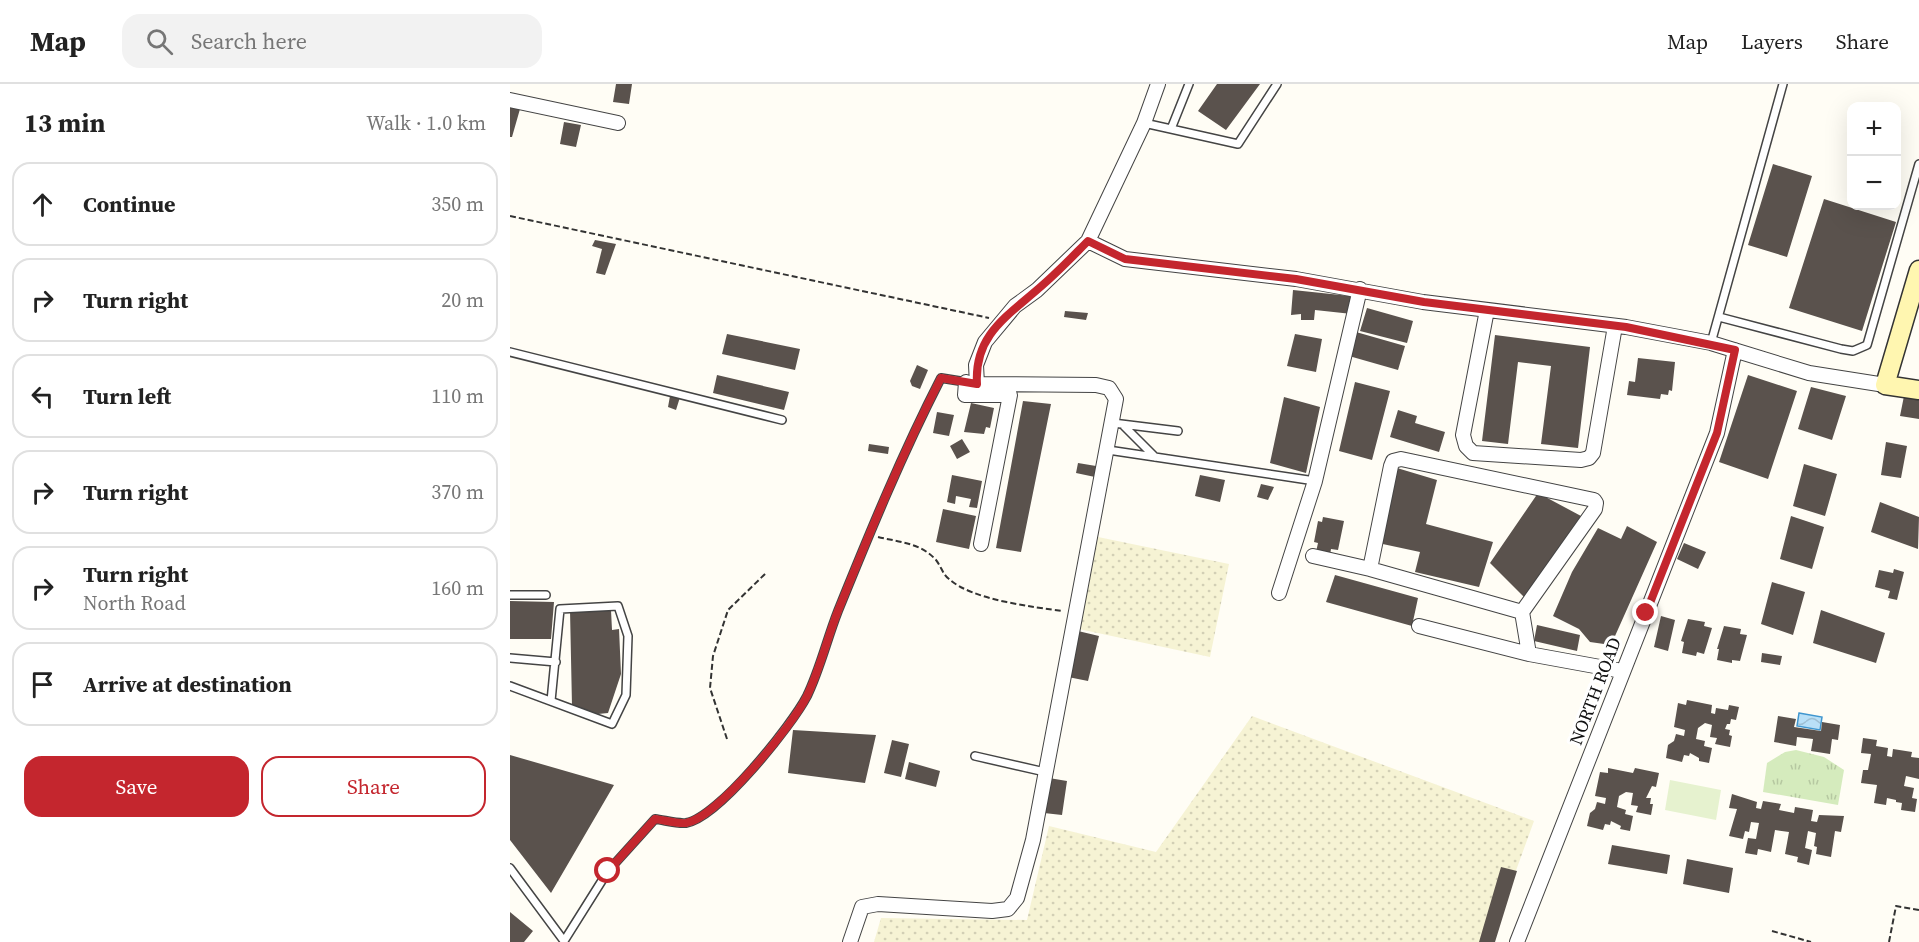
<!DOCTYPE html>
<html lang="en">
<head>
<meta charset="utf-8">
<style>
  :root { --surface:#fff; --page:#f2f2f2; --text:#222; --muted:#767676; --line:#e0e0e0; --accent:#c4262e }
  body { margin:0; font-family:"Source Serif 4",serif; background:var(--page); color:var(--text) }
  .controls { position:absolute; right:18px; top:18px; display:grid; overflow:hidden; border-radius:12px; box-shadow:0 6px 24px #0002 }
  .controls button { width:54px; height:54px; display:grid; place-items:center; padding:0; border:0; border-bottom:2px solid var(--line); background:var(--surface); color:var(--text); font:30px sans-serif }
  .stop { position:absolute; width:18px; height:18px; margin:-14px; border:4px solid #c4262e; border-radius:50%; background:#fff }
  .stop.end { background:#c4262e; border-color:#fff; box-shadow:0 2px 6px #0008 }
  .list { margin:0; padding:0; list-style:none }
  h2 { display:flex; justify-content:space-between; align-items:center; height:78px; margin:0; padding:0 24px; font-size:26px }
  h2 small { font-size:20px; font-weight:400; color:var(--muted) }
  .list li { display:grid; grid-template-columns:39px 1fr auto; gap:18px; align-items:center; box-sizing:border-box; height:84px; margin:0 12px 12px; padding:0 12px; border:2px solid var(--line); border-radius:18px }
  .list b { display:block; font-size:22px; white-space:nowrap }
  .list p { margin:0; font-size:20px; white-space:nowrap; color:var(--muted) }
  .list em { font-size:20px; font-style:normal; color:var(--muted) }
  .actions { display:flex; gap:12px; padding:18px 24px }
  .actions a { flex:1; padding:14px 0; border:2px solid var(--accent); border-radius:18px; text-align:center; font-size:21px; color:var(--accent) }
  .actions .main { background:var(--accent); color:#fff }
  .icon { flex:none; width:33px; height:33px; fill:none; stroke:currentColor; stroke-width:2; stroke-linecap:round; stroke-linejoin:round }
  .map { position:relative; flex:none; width:1409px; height:858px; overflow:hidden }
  header { display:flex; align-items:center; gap:36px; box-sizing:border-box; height:84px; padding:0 30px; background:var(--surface); border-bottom:2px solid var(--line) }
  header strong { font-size:28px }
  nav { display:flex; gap:33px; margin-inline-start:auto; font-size:21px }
  .search { width:420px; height:54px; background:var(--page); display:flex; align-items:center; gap:15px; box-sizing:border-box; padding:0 21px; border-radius:18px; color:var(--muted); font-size:22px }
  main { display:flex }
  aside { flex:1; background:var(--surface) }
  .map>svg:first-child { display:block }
  .farmland { fill:url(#farmland-dots) }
  .grass { fill:url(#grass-tufts) }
  .pitch { fill:#e6f2cf }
  .water { fill:url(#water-waves); stroke:#3f96cf; stroke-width:1.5 }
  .building { fill:#5a524d }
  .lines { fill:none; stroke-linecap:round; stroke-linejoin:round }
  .lane-casing { stroke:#444; stroke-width:10 }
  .street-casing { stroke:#444; stroke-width:16 }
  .secondary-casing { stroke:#333; stroke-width:21 }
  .path { stroke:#333; stroke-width:2; stroke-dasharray:6 3; stroke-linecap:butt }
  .lane { stroke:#fff; stroke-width:7 }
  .street { stroke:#fff; stroke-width:14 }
  .secondary { stroke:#fff6b0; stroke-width:18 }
  .route { stroke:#c4262e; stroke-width:8 }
  .labels { text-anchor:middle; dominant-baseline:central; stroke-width:6; stroke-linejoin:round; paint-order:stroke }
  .street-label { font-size:18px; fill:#111; stroke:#fff }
</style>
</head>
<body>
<header>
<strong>Map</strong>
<div class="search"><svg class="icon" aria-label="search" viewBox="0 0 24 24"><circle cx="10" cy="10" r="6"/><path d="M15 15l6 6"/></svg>Search here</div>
<nav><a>Map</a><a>Layers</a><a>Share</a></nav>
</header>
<main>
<aside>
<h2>13 min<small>Walk · 1.0 km</small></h2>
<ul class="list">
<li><svg class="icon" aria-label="ahead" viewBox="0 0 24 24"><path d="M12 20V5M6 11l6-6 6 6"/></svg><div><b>Continue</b></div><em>350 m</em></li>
<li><svg class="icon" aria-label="right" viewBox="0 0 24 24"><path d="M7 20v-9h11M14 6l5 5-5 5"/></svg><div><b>Turn right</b></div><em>20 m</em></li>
<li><svg class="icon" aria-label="left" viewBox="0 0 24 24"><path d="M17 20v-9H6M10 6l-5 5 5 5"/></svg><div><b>Turn left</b></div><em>110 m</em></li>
<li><svg class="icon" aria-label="right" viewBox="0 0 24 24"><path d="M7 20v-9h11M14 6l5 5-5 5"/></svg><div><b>Turn right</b></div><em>370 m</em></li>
<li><svg class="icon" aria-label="right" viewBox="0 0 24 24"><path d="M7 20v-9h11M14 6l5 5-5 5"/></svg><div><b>Turn right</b><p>North Road</p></div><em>160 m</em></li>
<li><svg class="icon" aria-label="arrive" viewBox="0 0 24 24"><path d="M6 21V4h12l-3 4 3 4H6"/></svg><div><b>Arrive at destination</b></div></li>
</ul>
<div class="actions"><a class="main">Save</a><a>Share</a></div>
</aside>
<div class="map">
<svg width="1409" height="858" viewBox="0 0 1409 858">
  <defs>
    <pattern id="farmland-dots" width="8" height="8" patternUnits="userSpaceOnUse" patternTransform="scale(1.5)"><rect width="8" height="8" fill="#f6f3d4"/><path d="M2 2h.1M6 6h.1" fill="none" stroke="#d2cfb5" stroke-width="1.8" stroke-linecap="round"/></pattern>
    <pattern id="grass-tufts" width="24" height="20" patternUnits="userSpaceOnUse" patternTransform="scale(1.5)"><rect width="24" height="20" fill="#d5ebbd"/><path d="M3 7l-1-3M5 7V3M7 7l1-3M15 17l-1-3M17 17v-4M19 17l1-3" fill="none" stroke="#b6c8a1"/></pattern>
    <pattern id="water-waves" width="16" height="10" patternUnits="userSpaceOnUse" patternTransform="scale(1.5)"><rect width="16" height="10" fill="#b9e0f7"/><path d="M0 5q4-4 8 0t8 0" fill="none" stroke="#9ebfd3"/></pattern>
  </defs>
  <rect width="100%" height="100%" fill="#fffdf5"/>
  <path class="farmland" d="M588 453 719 480 700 573 569 545Z
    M742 632 1024 737 980 858H364L371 834 517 836 539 742 646 768Z"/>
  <path class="grass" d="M1286 666 1314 673 1334 686 1328 721 1253 708 1257 679 1275 668Z"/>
  <path class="pitch" d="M1160 696 1211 706 1206 736 1155 726Z"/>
  <path class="water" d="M1289 629 1312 633 1310 646 1287 642Z"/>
  <path class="building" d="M106 0H122L119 20 103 18Z
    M707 0H750L716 46 688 27Z
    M0 23 10 25 2 53H0Z
    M54 38 71 41 66 63 50 60Z
    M1263 80 1302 92 1277 173 1238 161Z
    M1314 115 1386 138 1352 247 1279 224Z
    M85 156 106 160 95 191 86 189 92 165 82 162Z
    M783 206 840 212 842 230 805 226 804 236H791V230L781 231Z
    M857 224 903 237 897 259 850 247Z
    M555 227 578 229 576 236 554 233Z
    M846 248 895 262 888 286 839 272Z
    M217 250 290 265 285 286 212 270Z
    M785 250 812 255 806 288 777 282Z
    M985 251 1080 263 1068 364 1031 360 1041 282 1008 278 998 360 972 357Z
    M1128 274 1165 278 1162 307 1159 306 1158 311 1151 310 1150 315 1117 311 1119 297 1125 298Z
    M407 281 418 286 410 305 402 302 400 297Z
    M207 291 279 308 274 326 203 309Z
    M1238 291 1287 307 1258 395 1209 378Z
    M845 298 880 307 862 376 829 367Z
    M1301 303 1336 312 1322 356 1288 345Z
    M171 310 166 326 158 323 160 312Z
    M1394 312 1409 315V335L1390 332Z
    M774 313 810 323 796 389 760 379Z
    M513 317 541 320 511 468 486 464Z
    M461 319 484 324 480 344 476 343 474 350 454 348Z
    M888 326 907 332 905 339 935 348 929 368 880 353Z
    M427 328 444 331 439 352 423 349Z
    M452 355 460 368 447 375 440 362Z
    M1376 358 1397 362 1391 394 1371 391Z
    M359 360 379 363 378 370 358 367Z
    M568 379 586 382 585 393 566 389Z
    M1294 380 1327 390 1315 432 1283 422Z
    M887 384 927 396 916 440 983 458 969 503 905 488 910 468 868 459Z
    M442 391 472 397 467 424 459 423 461 415 446 412 445 420 437 418Z
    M690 391 715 396 710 418 685 412Z
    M751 400 764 403 758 416 747 413Z
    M1028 409 1071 432 1015 514 980 479Z
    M1370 418 1409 433 1408 465 1361 448Z
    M433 425 466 432 459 465 426 458Z
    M1281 432 1314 443 1302 485 1270 475Z
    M813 433 834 437 828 466 821 465 820 471 806 468 808 459 804 458 808 437 812 438Z
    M1117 442 1147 458 1101 561 1080 558 1069 545 1043 532 1062 488 1088 444 1111 455Z
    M1174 459 1196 468 1188 485 1167 475Z
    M1384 485 1394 488 1387 516 1378 514 1380 507 1365 503 1369 486 1383 489Z
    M825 491 908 514 902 542 816 518Z
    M1262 498 1295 508 1283 551 1251 540Z
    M0 517 44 518 41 555H0Z
    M60 526H101L102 546 109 545 111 590 98 629 88 630 62 622Z
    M1311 526 1375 549 1366 579 1303 559Z
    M1151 532 1165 536 1158 567 1144 563Z
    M1178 535 1195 538 1194 542 1202 544 1194 570 1187 568 1186 572 1172 569 1174 558 1171 557Z
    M1027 541 1070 551 1067 567 1024 557Z
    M1214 542 1231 545 1230 550 1237 551 1230 577 1222 576V579L1207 576 1209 565H1207Z
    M568 547 589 552 578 597 558 593Z
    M1252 569 1272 572 1270 581 1251 578Z
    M1177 616 1202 621 1201 629 1205 630 1206 624 1218 626 1219 621 1229 623 1226 636 1221 635 1220 640H1217L1215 645 1220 646 1219 651 1222 652 1220 663 1205 660 1207 654 1200 653 1202 641 1195 639 1188 644 1186 655 1195 657 1194 662 1202 664 1199 679 1189 677V674L1180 669 1179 672 1174 671 1172 678 1156 674 1158 661 1164 657 1166 650 1174 652 1175 646 1164 643 1168 619 1176 621Z
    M1268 632 1286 635 1284 643 1311 647 1312 638 1330 641 1328 656 1322 655 1320 670 1301 667 1303 655 1287 653 1286 662 1264 658Z
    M283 646 366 651 355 699 278 689Z
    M1353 654 1367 656 1366 662 1378 664 1377 672 1382 673 1383 665 1402 668 1401 673 1409 674V695L1396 692 1394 702 1404 704 1402 714 1407 715 1405 728 1391 726 1392 719 1386 718V716L1377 714 1376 721 1364 719 1367 701 1351 699 1353 686H1358L1361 670 1351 669Z
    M382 656 399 660 391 693 374 689Z
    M0 671 104 701 41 809 0 756Z
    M399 678 430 687 426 703 395 695Z
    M1098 684 1123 689 1125 684 1149 689 1146 703 1142 702 1136 714H1141L1140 720H1143L1141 731 1126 728 1128 722 1121 721 1123 709 1116 708 1109 712 1107 723 1116 726 1115 730 1123 732 1120 747 1110 745 1111 742 1101 737 1100 741 1095 740 1093 746 1077 742 1080 729 1085 725 1087 718 1095 720 1096 714 1085 712 1090 688 1098 689Z
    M539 694 557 697 552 731 534 729Z
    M1222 710 1247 718 1246 724 1251 725 1253 717 1271 720 1269 726 1284 729 1285 723 1303 726 1301 737 1307 738 1309 731 1334 732 1331 748 1325 747 1321 773 1306 770 1307 763 1304 762 1306 749 1298 747 1295 764 1302 766 1299 781 1287 778 1288 773 1275 770 1279 748 1265 746 1261 768 1248 765 1247 771 1235 769 1238 754 1246 755 1249 739 1241 738 1239 748 1235 747 1233 755 1219 752 1227 725 1219 724Z
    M1102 761 1160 771 1157 790 1098 780Z
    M1177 775 1223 784 1219 809 1173 800Z
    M991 783 1007 787 985 858H969Z
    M0 828 23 847 14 858H0Z"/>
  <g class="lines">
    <defs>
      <path id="lane" d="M634 39 661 45 679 0
        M661 45 728 60 767 0
        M1209 233 1331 265 1343 267 1357 261 1409 80
        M1201 259 1273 0
        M0 268 272 336
        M603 339 668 347
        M614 342 645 373
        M598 366 805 397
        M0 511H36
        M0 574 46 578
        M0 602 102 640 116 611 118 552 108 522 50 525 41 617
        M465 672 535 688
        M0 784 54 857 98 787 145 735C154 736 167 740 176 739 208 734 282 641 297 612 310 585 317 555 328 527 360 448 392 370 431 294L456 298"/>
      <path id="street" d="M0 16 108 39
        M578 157 615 175 786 195 913 218 1116 243 1201 259 1299 289 1375 301
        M977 226 953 351 956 362 963 369 1071 376 1079 374 1083 369 1105 242
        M456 298 455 311H500L471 460
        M803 472 860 485 881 382 883 377 891 375 1084 416 1086 419 1085 425 1012 528
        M860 485 1012 528 1019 570 1112 587
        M769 509 805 397 850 205
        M909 542 1019 570
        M340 858 352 823 368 820 482 827 498 825 507 814 523 756 606 315 599 304 586 301 467 300 466 281 475 258 505 222 527 206 578 157 634 39 648 0
        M1007 858 1207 349 1225 266"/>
      <path id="secondary" d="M1409 186 1375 301 1409 306"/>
    </defs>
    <use href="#lane" class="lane-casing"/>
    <use href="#street" class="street-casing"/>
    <use href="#secondary" class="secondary-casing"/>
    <path class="path" d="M0 132 479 234
      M368 453C389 458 411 459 426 476 431 482 433 491 439 495 462 516 523 523 553 527
      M217 655 200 604 203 572 218 526 256 489
      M1262 847 1301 858
      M1379 858 1386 822 1409 826"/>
    <use href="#lane" class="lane"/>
    <use href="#street" class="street"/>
    <use href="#secondary" class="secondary"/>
  </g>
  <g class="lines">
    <path class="route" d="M98 787 145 735C154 736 167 740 176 739 207 734 283 641 297 612 310 585 317 555 328 527 360 448 392 370 431 294L467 300C464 252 496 233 528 205 546 190 562 173 578 157L615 175 786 195 914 218 1116 243 1225 266 1207 349 1136 529"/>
  </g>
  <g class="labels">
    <g class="street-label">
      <text transform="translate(1085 607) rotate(-69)">NORTH ROAD</text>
    </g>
  </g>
</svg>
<div class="controls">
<button>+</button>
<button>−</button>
</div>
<div class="stop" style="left:98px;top:787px"></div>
<div class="stop end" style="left:1136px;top:529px"></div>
</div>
</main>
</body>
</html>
